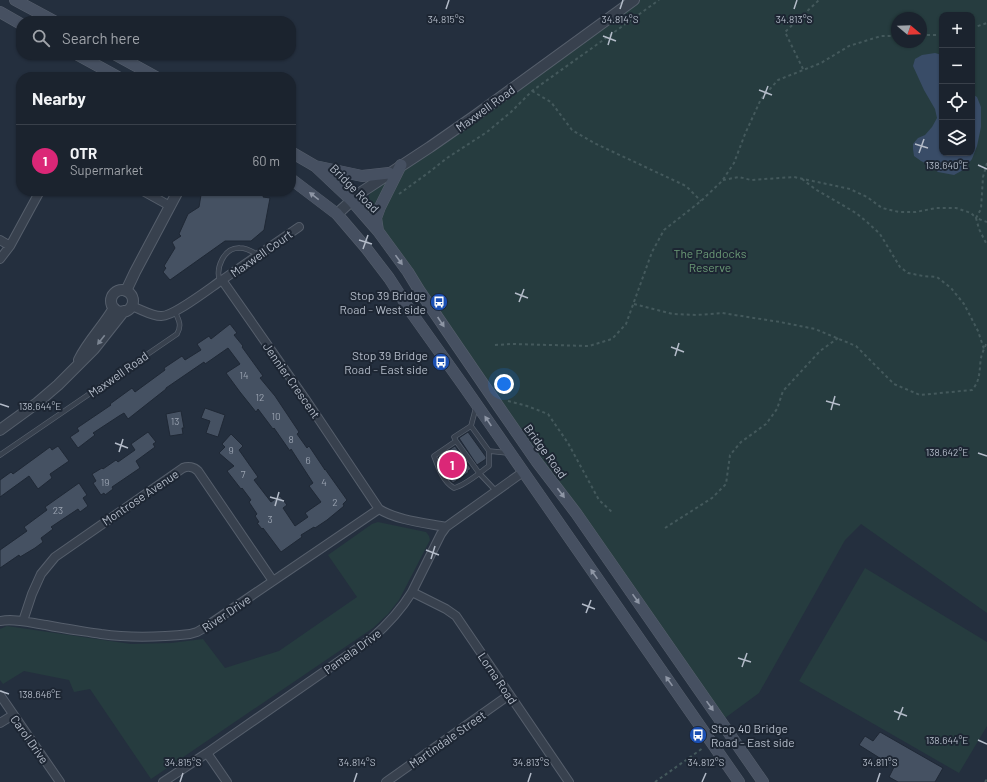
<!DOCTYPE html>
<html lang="en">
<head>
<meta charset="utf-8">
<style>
  :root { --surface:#1b232e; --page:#242b36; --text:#f1f3f6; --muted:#a0a4aa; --line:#39404a; --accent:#db2777 }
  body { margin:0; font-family:Barlow,sans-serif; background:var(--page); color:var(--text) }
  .controls { position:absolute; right:12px; top:12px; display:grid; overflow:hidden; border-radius:8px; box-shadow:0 1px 3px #0004 }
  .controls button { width:36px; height:36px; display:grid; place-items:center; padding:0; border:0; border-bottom:1px solid var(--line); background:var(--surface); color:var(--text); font:20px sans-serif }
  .compass { position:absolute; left:891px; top:12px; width:36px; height:36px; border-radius:50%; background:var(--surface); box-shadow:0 1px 3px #0004; rotate:109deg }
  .you { position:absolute; left:504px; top:384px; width:14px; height:14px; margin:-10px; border:3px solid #fff; border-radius:50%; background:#1a73e8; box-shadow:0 0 0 6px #1a73e833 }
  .badge { display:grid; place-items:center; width:26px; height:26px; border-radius:50%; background:var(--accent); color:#fff; font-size:13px; font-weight:700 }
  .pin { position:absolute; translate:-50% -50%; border:2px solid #fff; box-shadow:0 1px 4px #0006 }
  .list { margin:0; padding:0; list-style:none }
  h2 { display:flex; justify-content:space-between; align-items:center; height:52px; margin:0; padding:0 16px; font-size:17px }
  h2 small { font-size:13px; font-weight:400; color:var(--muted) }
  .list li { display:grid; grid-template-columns:26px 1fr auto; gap:12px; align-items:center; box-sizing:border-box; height:72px; padding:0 16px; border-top:1px solid var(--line) }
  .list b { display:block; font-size:15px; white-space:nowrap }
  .list p { margin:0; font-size:13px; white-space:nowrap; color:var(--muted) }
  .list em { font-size:13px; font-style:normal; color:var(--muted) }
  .icon { flex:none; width:22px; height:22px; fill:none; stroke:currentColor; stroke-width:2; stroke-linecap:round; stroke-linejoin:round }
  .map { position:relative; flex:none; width:987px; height:782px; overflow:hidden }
  .search { position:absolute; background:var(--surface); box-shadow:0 1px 3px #0004; left:16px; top:16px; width:280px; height:44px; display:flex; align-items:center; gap:10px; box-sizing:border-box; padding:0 14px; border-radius:16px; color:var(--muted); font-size:15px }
  .panel { position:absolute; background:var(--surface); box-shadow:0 1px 3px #0004; left:16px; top:72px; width:280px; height:124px; border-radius:16px }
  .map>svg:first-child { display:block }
  .green { fill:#263c3f; fill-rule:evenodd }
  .water { fill:#394c67 }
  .building { fill:#455162; stroke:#1f2835 }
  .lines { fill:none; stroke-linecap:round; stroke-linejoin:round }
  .service-casing { stroke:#565f6c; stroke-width:5.5 }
  .minor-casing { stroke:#565f6c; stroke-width:10 }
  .tertiary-casing { stroke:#565f6c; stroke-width:12 }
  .secondary-casing { stroke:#565f6c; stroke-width:12 }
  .path { stroke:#44595c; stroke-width:2; stroke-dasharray:3 3; stroke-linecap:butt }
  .service { stroke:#38414e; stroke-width:4 }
  .minor { stroke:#38414e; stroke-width:8 }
  .tertiary { stroke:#38414e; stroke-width:10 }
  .secondary { stroke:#465061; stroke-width:11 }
  .oneway { fill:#8e96a5 }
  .oneway2 { fill:#7c8592 }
  .ticks { fill:none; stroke:#b4bcc9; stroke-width:1.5 }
  .labels { text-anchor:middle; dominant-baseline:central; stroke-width:4; stroke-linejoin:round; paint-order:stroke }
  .number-label { font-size:10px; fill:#98a1af }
  .street-label { font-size:12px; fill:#b4bcc9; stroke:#1d2633 }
  .park-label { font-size:12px; fill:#6b9a76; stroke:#1d2633 }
  .poi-label { font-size:12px; fill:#b4bcc9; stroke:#1d2633; text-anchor:end }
  .ticks-label { font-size:10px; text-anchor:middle; fill:#b4bcc9; stroke:#1d2633; stroke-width:4; stroke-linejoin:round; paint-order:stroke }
</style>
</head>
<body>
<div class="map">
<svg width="987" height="782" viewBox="0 0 987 782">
  <rect width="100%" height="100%" fill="#242f3e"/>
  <path class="green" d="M636 0H987V613L861 524 845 540 759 693 721 721 364 213 367 199 375 186ZM942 15H972V153H942ZM897 18H921V42H897Z
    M378 522 426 532 429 536 430 540 399 600 388 614 373 628 151 779 90 689 74 692 69 680 24 671 3 684 0 680V629L7 626 131 644 171 643 203 639 225 668 279 651 357 597 328 555 372 524Z
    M865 568 987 642V726L959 773 799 681Z"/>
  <path class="water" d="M935 53 942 55V153H972V94L977 97 981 107V127L977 146 972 159 963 170 954 175 938 172 929 165 921 161 914 156 913 149V144L918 138 925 135 932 127 937 118 935 109 924 90 913 66 915 59 922 55Z"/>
  <path class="building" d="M206 191 218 193 221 191H254V193L264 194 263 197 270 198 264 230 251 241H225L170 280 163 272 166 268 164 266 175 248 172 242 181 236 179 234 188 214 199 207 201 195Z
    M230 324 237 333 234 335 243 346 242 347 263 376 260 378 275 396 299 432 297 434 307 448 309 446 325 470V469L347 500 343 504 344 506 327 520 315 528 314 527 301 535 302 537 281 552 263 528 262 529 257 523 259 522 255 516 257 514 249 502 251 500 242 488 241 489 227 471 234 466 219 453 225 447 222 444 231 434 243 446 239 450 258 477 254 480 271 502 280 496 287 505 283 508 295 526 308 517 305 513 321 502 309 486 313 483 291 449 290 451 274 428 273 429 258 409 256 412 240 392 226 373 240 364 228 348 205 364 204 362 166 388V389L128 419 124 413 119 416 93 433 95 435 78 448 70 437 79 431 77 428 111 405 110 404 132 388 135 392 165 370 164 368 182 356 185 360 201 350 197 344 209 336 211 339Z
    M205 408 225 415 218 437 206 433 210 421 201 418Z
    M181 411 184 428H182L183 434 170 436 166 414Z
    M148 432 156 442 153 444 155 447 136 461 140 468 112 487 113 489 105 495 104 493 101 495 93 483 96 481 92 474 102 468 103 469 116 460 118 462 135 450 131 444Z
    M468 432 486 457V459L477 465 459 438Z
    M58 446 69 461 50 474 52 478 38 489 29 476 0 497V480L11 472 13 474 50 447 52 450Z
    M455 446 471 469 468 471 469 472 453 483 446 475 447 474 441 463 443 462 440 456Z
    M79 483 87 495 83 498 88 506 80 512 78 509 51 527 53 529 41 538 43 542 35 548 20 557 19 555 0 568V550L27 531 24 527 47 510 45 507Z
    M880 732 943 768 935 782H898L889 777 894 767 859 745 865 736 873 741Z"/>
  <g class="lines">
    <defs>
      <path id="service" d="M220 282C215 268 224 247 240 248 247 248 253 252 258 255
        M471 426 476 407
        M456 441 434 456C438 467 443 482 454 488 466 485 479 473 489 466V451L471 426 454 437 456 441 479 473 496 491
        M489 451 508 453
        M0 455 177 334C182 326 179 320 175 312"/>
      <path id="minor" d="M143 191 170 206
        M0 240 10 246
        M0 259 10 246 40 191
        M222 280 299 227
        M131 306C141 309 151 316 161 316 173 317 210 288 222 280L306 400 379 509C396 520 425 523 446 527
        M412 592 446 609 456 616 569 782
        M0 621C15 618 31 623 46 625 64 629 83 631 101 634 130 638 161 637 190 634L197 632 204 628 379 509
        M23 621 32 594 41 574 55 557 183 468C188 466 194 467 198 471L273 581
        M0 695 60 782
        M0 723 13 715
        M207 753 227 782
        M163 782 207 753 371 639C387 625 401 610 412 592L441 534 446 527 523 472
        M386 782 509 695"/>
      <path id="tertiary" d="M337 214 360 193 430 147 476 115 634 0
        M111 301a11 11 0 1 1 22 0a11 11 0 1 1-22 0Z
        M126 291 135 272 178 191
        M79 360C88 341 104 326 114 308
        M0 430 37 403 58 385 94 349 124 311"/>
      <path id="secondary" d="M15 0 54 21
        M0 12 21 24
        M78 55 118 77
        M116 55 156 77
        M291 152 315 166 351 200 378 231 408 272 419 290 501 410 537 462 576 513 763 782
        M315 166 362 176 389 173
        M291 179 337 214 366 248 389 278 411 312 463 385 739 782
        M378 231 376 218 380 207 401 165"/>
    </defs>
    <use href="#service" class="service-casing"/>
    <use href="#minor" class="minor-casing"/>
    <use href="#tertiary" class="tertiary-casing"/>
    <use href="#secondary" class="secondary-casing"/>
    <path class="path" d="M972 28 987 23
      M921 35H942
      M803 69 785 32 819 0
      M532 91 551 102 572 130 594 143 686 186 701 201
      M987 163 983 177 981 209 976 218 987 222
      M802 179 815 189 856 213 867 222 880 234 900 267 908 273 923 276 937 277 951 288 964 304 978 331 984 349
      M723 180 739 177 751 180 794 177 850 189 867 197 882 208 899 212H916L936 208H956L971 213 976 218 979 229 987 245
      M399 194 428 173 447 158 487 132 511 112 532 91 659 0
      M634 304 673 314 697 315 722 313 780 322 815 329 856 346 894 384 920 395 972 390C981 380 979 370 981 358 982 353 985 347 987 342
      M495 345 512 344 589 346 612 339 626 324 652 252 664 230 701 201 722 181 734 163 745 134 761 99 778 80 821 63 849 46 881 36H897
      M508 401 527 406 548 414 568 443 599 500 613 513
      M665 528 712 498 726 484 730 455 741 442 766 424 777 409 783 391 820 351 838 338
      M655 782 703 748
      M985 782 987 779"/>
    <use href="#service" class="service"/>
    <use href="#minor" class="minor"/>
    <use href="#tertiary" class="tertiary"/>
    <use href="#secondary" class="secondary"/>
  </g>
  <defs><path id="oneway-solid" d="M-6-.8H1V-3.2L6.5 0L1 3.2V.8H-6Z"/></defs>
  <g class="oneway">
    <use href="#oneway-solid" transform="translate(314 196) rotate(-142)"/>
    <use href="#oneway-solid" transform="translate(399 260) rotate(54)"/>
    <use href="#oneway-solid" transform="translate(441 322) rotate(56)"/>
    <use href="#oneway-solid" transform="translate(488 421) rotate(-124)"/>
    <use href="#oneway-solid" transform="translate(561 493) rotate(53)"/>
    <use href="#oneway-solid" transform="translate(594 574) rotate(-125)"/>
    <use href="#oneway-solid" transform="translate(636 599) rotate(55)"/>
    <use href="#oneway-solid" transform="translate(669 681) rotate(-125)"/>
    <use href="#oneway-solid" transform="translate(710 706) rotate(55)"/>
  </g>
  <use class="oneway2" href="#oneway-solid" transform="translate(101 340) rotate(128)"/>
  <path class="ticks" d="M446 9 449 0M620 9 623 0M794 9 797 0M603 36 616 41M608 45 612 32M759 90 772 95M763 99 768 86M915 144 928 148M919 153 924 139M978 165 987 169M359 240 372 244M363 249 368 235M515 293 528 298M519 302 524 289M671 347 684 352M675 356 679 343M826 401 840 405M0 404 9 407M831 410 835 396M115 443 128 448M119 452 123 439M978 453 987 456M270 497 284 501M275 506 279 492M426 550 439 555M431 559 435 546M582 604 595 609M586 613 591 600M738 658 751 662M742 667 747 653M0 691 9 694M894 711 907 716M898 720 903 707M978 740 987 744M180 782 183 773M354 782 357 773M528 782 531 773M702 782 706 773M877 782 880 773"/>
  <defs>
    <symbol id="bus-disc" viewBox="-11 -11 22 22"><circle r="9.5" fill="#1a4fb4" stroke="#1d2633"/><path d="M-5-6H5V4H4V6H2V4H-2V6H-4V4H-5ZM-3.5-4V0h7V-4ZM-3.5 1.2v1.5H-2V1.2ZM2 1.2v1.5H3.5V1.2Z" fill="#fff"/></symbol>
  </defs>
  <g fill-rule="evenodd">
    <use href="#bus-disc" x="429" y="292" width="20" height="20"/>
    <use href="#bus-disc" x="431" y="352" width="20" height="20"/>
    <use href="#bus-disc" x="688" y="725" width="20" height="20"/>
  </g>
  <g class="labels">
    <g class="number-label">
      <text x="244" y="375">14</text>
      <text x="260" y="397">12</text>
      <text x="276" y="416">10</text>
      <text x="175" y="421">13</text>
      <text x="291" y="439">8</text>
      <text x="231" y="450">9</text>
      <text x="308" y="460">6</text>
      <text x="243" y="474">7</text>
      <text x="105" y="482">19</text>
      <text x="324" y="482">4</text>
      <text x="335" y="502">2</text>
      <text x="58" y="510">23</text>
      <text x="270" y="519">3</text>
    </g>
    <g class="street-label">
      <text transform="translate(485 108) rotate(-36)">Maxwell Road</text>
      <text transform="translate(355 188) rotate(45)">Bridge Road</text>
      <text transform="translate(261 253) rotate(-35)">Maxwell Court</text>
      <text transform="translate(118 374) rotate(-35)">Maxwell Road</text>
      <text transform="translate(292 380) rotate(55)">Jennier Crescent</text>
      <text transform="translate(546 451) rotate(54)">Bridge Road</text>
      <text transform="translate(140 497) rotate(-34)">Montrose Avenue</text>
      <text transform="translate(226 613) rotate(-34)">River Drive</text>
      <text transform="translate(352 651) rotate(-36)">Pamela Drive</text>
      <text transform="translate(498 678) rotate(56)">Lorna Road</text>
      <text transform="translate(30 739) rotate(55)">Carol Drive</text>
      <text transform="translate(447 739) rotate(-35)">Martindale Street</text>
    </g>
    <g class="park-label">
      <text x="710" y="253">The Paddocks<tspan x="710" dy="14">Reserve</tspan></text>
    </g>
    <g class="poi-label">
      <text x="426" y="295">Stop 39 Bridge<tspan x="426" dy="14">Road - West side</tspan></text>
      <text x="428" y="355">Stop 39 Bridge<tspan x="428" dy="14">Road - East side</tspan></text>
      <text x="711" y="728" text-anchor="start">Stop 40 Bridge<tspan x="711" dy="14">Road - East side</tspan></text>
    </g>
  </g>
  <g class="ticks-label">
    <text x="446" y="23">34.815°S</text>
    <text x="620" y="23">34.814°S</text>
    <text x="794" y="23">34.813°S</text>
    <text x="947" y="169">138.640°E</text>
    <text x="40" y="410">138.644°E</text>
    <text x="947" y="456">138.642°E</text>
    <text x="40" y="698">138.646°E</text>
    <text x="947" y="744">138.644°E</text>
    <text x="183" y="766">34.815°S</text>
    <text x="357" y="766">34.814°S</text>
    <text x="531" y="766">34.813°S</text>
    <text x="706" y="766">34.812°S</text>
    <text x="880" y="766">34.811°S</text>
  </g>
</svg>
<div class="controls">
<button>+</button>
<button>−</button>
<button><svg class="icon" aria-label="locate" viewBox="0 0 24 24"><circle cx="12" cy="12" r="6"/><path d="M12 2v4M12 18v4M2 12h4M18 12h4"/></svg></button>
<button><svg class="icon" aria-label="layers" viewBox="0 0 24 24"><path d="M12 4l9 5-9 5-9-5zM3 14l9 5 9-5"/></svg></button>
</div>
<svg class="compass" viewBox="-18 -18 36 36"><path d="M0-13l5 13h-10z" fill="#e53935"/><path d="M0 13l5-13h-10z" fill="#a0a4aa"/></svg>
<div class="you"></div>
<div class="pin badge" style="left:452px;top:465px">1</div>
<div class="search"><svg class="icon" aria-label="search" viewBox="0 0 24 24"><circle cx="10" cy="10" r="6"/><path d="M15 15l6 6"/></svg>Search here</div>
<section class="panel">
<h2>Nearby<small></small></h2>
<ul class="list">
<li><span class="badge">1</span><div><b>OTR</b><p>Supermarket</p></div><em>60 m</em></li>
</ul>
</section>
</div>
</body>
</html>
